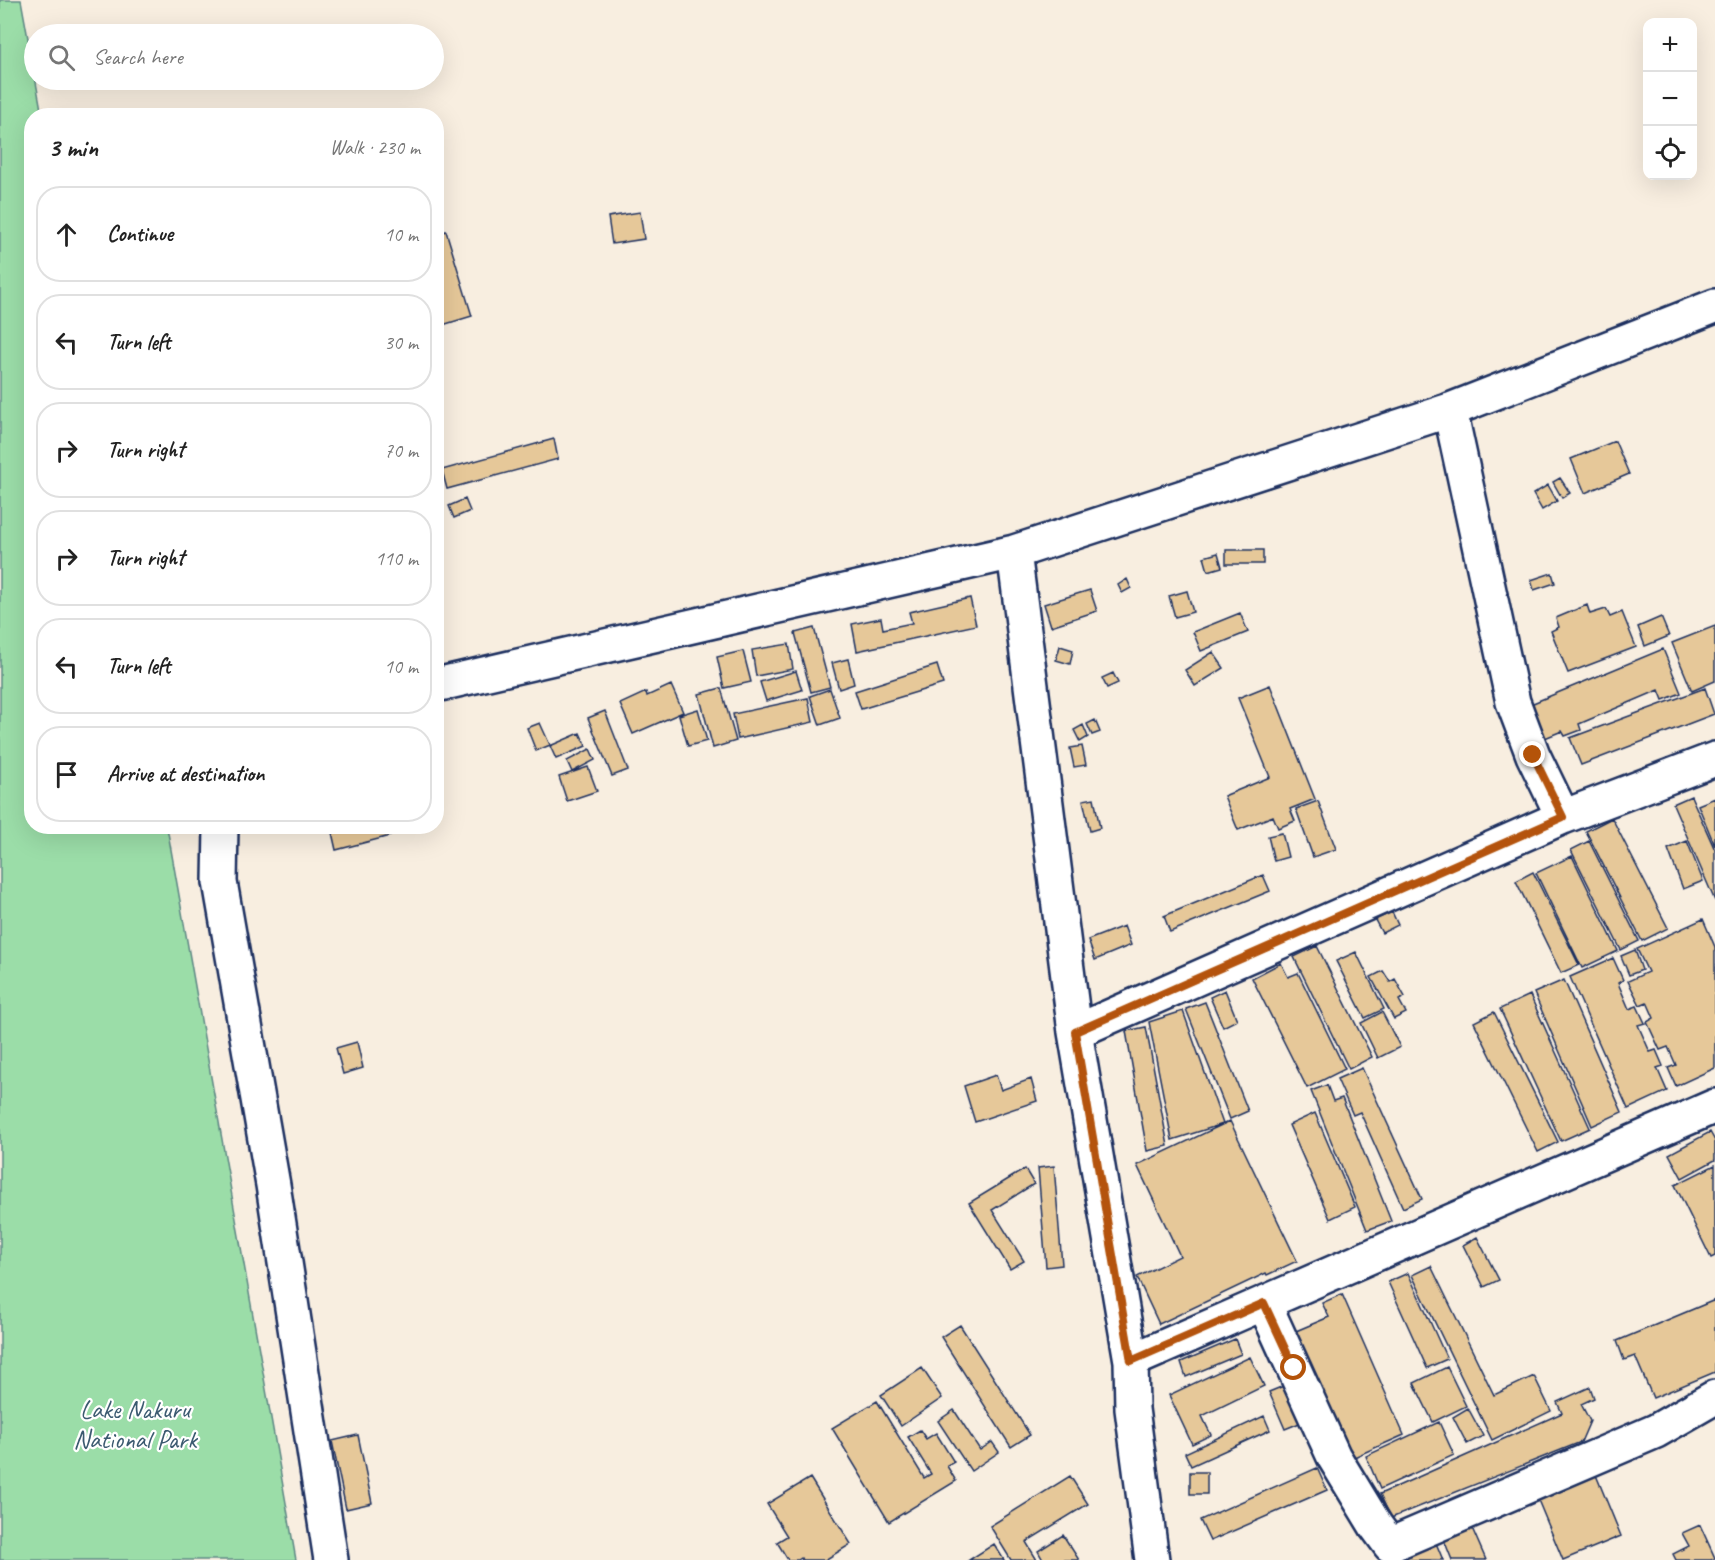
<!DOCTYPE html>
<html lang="en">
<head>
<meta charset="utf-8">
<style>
  :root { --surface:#fff; --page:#f2f2f2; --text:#222; --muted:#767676; --line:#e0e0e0 }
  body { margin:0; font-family:Caveat,sans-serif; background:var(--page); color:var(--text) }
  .controls { position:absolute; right:18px; top:18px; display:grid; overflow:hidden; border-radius:12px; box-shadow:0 6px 24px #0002 }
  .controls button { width:54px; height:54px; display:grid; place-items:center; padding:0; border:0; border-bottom:2px solid var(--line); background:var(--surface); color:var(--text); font:30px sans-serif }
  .stop { position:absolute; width:18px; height:18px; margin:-14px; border:4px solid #b45309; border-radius:50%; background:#fff }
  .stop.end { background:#b45309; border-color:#fff; box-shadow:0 2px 6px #0008 }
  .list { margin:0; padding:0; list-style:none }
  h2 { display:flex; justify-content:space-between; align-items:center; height:78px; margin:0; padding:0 24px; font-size:26px }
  h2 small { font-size:20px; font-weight:400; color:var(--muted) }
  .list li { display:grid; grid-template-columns:39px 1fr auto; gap:18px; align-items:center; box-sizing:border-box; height:96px; margin:0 12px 12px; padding:0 12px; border:2px solid var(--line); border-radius:24px }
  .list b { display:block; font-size:22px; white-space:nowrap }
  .list em { font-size:20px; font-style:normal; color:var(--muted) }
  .icon { flex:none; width:33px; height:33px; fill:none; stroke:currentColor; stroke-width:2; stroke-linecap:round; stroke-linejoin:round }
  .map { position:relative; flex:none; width:1715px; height:1560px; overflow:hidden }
  .search { position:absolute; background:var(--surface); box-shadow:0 6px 24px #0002; left:24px; top:24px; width:420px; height:66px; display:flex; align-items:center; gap:15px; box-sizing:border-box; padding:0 21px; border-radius:33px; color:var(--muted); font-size:22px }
  .panel { position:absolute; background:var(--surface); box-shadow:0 6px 24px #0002; left:24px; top:108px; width:420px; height:726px; border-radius:24px }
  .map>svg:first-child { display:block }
  .green { fill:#9bdda8; stroke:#5b8683; stroke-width:1.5 }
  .building { fill:#e6c899; stroke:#1b2f5e; stroke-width:1.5 }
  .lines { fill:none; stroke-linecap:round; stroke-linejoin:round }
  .minor-casing { stroke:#1b2f5e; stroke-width:38 }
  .minor { stroke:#fff; stroke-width:33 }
  .route { stroke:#b45309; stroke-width:8 }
  .labels { text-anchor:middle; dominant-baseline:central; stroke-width:4.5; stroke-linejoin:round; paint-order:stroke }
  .park-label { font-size:26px; fill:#3b5a70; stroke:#fff }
</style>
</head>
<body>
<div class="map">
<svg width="1715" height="1560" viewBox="0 0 1715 1560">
  <rect width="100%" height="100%" fill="#f8eee0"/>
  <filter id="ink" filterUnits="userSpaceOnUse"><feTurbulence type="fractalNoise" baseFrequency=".0167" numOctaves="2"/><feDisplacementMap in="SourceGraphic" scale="12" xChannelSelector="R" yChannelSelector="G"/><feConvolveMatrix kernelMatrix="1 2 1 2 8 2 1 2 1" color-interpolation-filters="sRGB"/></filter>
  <g filter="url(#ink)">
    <path class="green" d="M0 0H21L42 115 32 116V826L167 827 296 1560H0Z"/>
    <path class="building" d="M640 212 644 239 612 244 608 217Z
      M446 231 472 316 436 327V234Z
      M554 439 558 459 447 489 442 470Z
      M1615 441 1629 474 1585 493 1571 459Z
      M1560 478 1570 493 1562 498 1553 482Z
      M1548 485 1557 501 1542 510 1533 494Z
      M465 499 470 511 454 518 449 506Z
      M1226 550H1263V564H1226Z
      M1218 553 1222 567 1208 571 1204 557Z
      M1552 573 1555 583 1534 590 1531 580Z
      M1127 579 1131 588 1122 593 1118 585Z
      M1090 590 1097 611 1051 626 1044 604Z
      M1187 591 1193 612 1175 617 1169 596Z
      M970 598 976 625 857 651 852 624 881 618 883 629 912 623 909 612Z
      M1587 605 1590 614 1606 609 1610 617 1622 612 1636 647 1568 673 1551 631 1559 627 1556 618Z
      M1240 613 1248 632 1201 651 1193 632Z
      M1661 617 1669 636 1645 646 1638 627Z
      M1715 626V681L1692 691 1672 643Z
      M814 628 830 687 811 692 795 633Z
      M789 644 793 669 756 676 752 650Z
      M1060 646 1073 650 1070 664 1056 660Z
      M1663 649 1681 693 1663 700 1659 690 1579 724 1581 730 1565 736 1562 731 1540 740 1526 706Z
      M743 651 751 682 724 688 717 657Z
      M1213 652 1224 668 1195 686 1185 670Z
      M848 659 854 684 839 689 832 663Z
      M937 665 943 684 861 709 855 691Z
      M796 671 802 690 766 701 760 682Z
      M1113 673 1118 683 1107 688 1102 678Z
      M671 685 683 712 633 734 620 704 646 692 647 696Z
      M1270 685 1315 799 1290 809 1295 821 1278 828 1273 816 1238 830 1224 796 1270 777 1238 698Z
      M721 688 736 741 713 748 699 694Z
      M1705 688 1714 714 1581 765 1570 738Z
      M830 689 840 718 820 725 810 696Z
      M808 698 813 722 738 739 733 714Z
      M698 709 707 741 688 746 679 715Z
      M605 711 628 770 612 776 588 718Z
      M1095 720 1100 732 1092 735 1087 724Z
      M540 723 550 745 536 751 527 728Z
      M1083 725 1088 737 1080 742 1074 730Z
      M580 733 586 746 556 759 550 746Z
      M1082 746 1086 765 1074 767 1070 748Z
      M590 749 595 760 572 772 567 761Z
      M588 767 597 791 567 801 559 777Z
      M1691 796 1715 850V901L1673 804Z
      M1094 798 1100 828 1090 831 1083 800Z
      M1715 798V846L1698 805Z
      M1318 801 1336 849 1313 857 1296 809Z
      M1612 818 1668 928 1642 941 1586 831Z
      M337 826H388L390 836 336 850 331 828Z
      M1282 833 1288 857 1274 861 1268 836Z
      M1589 841 1639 941 1621 950 1571 850Z
      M1687 841 1703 881 1683 889 1668 849Z
      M1572 856 1618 951 1582 968 1536 873Z
      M1533 872 1579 965 1561 973 1516 881Z
      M1263 875 1270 891 1170 932 1164 916Z
      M1392 912 1398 925 1382 933 1375 920Z
      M1703 919 1715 947V1068L1676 1086 1668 1068 1676 1065 1668 1047 1660 1050 1647 1022 1654 1018 1647 1002 1640 1005 1628 981 1648 972 1637 949Z
      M1124 926 1131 945 1095 960 1088 940Z
      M1317 946 1372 1057 1349 1069 1294 957Z
      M1635 950 1642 970 1629 975 1621 956Z
      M1356 952 1384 1009 1365 1018 1336 961Z
      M1613 958 1623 980 1618 983 1629 1009 1637 1006 1645 1023 1638 1025 1650 1052 1656 1050 1663 1066 1657 1068 1667 1091 1628 1109 1570 977Z
      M1281 963 1288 977 1298 973 1345 1069 1307 1088 1252 978Z
      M1383 971 1390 982 1395 979 1405 997 1399 1000 1406 1013 1394 1019 1371 977Z
      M1564 980 1622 1112 1592 1126 1534 993Z
      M1225 990 1237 1020 1223 1027 1210 997Z
      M1530 995 1590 1128 1561 1141 1500 1009Z
      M1205 1002 1248 1111 1230 1119 1186 1009Z
      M1183 1011 1223 1124 1172 1140 1149 1022Z
      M1382 1012 1400 1047 1378 1058 1361 1023Z
      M1494 1012 1558 1142 1538 1152 1474 1022Z
      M1146 1027 1168 1146 1147 1151 1126 1031Z
      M357 1042 363 1068 343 1074 336 1048Z
      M1362 1068 1422 1199 1403 1208 1360 1112 1353 1115 1337 1079Z
      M996 1075 1001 1090 1031 1079 1037 1101 975 1122 964 1086Z
      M1327 1085 1333 1101 1342 1098 1391 1221 1367 1230 1311 1091Z
      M1315 1113 1355 1207 1330 1219 1289 1125Z
      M1230 1121 1297 1261 1267 1275 1266 1273 1159 1324 1137 1277 1180 1256 1137 1165Z
      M1710 1132 1715 1141V1160L1682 1178 1669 1154Z
      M1715 1165V1256L1711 1258 1675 1185Z
      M1054 1166 1062 1265 1046 1267 1038 1168Z
      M1025 1169 1034 1184 992 1210 1024 1261 1010 1269 969 1203Z
      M1477 1237 1499 1280 1484 1287 1463 1245Z
      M1431 1266 1494 1395 1534 1376 1551 1411 1492 1440 1412 1275Z
      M1408 1273 1447 1359 1427 1368 1388 1282Z
      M1342 1294 1404 1435 1352 1458 1296 1331 1329 1317 1322 1303Z
      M1715 1300V1372L1653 1398 1635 1356 1624 1360 1617 1341Z
      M960 1325 1030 1435 1011 1447 941 1337Z
      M1235 1339 1241 1354 1186 1377 1181 1362Z
      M1250 1357 1264 1386 1202 1416 1211 1435 1192 1444 1169 1395Z
      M1447 1367 1466 1406 1433 1422 1414 1383Z
      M922 1368 942 1398 901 1426 881 1395Z
      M1286 1385 1302 1422 1285 1429 1269 1392Z
      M1590 1387 1594 1398 1581 1404 1590 1421 1581 1442 1391 1518 1380 1494 1562 1413 1557 1402Z
      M877 1401 924 1478 931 1474 908 1437 920 1430 926 1439 936 1433 954 1462 947 1466 956 1481 889 1522 832 1428Z
      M1468 1408 1483 1436 1467 1444 1453 1417Z
      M954 1410 980 1450 992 1442 999 1452 971 1471 938 1421Z
      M1264 1416 1270 1430 1191 1466 1185 1453Z
      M1439 1422 1454 1455 1380 1489 1366 1456Z
      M358 1435 372 1503 346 1509 332 1441Z
      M1317 1468 1327 1490 1210 1541 1200 1520Z
      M1190 1472H1207V1494H1190Z
      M1596 1475 1621 1536 1563 1560 1538 1500Z
      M1070 1476 1088 1504 1026 1542 1037 1560H1011L990 1526Z
      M810 1478 851 1544 825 1560H802L801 1558 798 1560H788L777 1542 787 1536 767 1504Z
      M1700 1525 1715 1558 1711 1560H1676L1673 1554 1689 1546 1682 1533Z
      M1472 1528 1486 1560H1452L1444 1540Z
      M1063 1535 1079 1560H1043L1038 1551Z
      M1436 1543 1443 1560H1407L1406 1556Z
      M994 1544 1004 1560H969Z"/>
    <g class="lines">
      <defs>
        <path id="minor" d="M1450 410 1513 702 1533 755 1563 817
          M1014 552 1075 1032 1131 1361
          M436 685 1014 552 1450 410 1715 306
          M221 826 220 882 273 1185 331 1560
          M1075 1032 1563 817 1715 759
          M1264 1303 1334 1457 1376 1526 1390 1545 1656 1431 1715 1397
          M1152 1560 1132 1409 1131 1361 1715 1106"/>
      </defs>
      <use href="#minor" class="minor-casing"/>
      <use href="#minor" class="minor"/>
    </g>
  </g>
  <g class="lines" filter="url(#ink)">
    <path class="route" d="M1294 1368 1264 1303 1131 1361 1075 1032 1563 817 1533 755"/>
  </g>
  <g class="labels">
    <g class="park-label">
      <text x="135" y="1409">Lake Nakuru<tspan x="135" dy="30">National Park</tspan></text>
    </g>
  </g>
</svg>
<div class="controls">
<button>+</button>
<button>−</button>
<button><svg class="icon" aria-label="locate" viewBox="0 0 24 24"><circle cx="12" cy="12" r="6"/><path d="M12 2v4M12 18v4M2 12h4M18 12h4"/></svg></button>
</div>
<div class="stop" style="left:1294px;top:1368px"></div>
<div class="stop end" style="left:1533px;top:755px"></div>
<div class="search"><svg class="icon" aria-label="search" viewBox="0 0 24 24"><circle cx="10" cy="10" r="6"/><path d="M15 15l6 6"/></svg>Search here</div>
<section class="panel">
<h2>3 min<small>Walk · 230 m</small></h2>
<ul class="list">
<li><svg class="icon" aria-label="ahead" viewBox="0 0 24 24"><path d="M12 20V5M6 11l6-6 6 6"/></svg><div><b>Continue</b></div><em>10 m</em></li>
<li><svg class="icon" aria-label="left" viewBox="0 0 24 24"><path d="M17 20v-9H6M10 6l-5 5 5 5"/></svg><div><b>Turn left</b></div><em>30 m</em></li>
<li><svg class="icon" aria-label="right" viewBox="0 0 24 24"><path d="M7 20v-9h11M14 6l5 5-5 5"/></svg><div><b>Turn right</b></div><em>70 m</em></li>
<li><svg class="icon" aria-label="right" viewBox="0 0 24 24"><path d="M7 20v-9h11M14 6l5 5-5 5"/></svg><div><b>Turn right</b></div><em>110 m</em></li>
<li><svg class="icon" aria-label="left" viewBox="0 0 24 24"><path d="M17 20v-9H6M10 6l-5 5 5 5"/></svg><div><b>Turn left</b></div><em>10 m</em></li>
<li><svg class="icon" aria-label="arrive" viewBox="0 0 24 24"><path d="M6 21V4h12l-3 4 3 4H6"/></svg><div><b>Arrive at destination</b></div></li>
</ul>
</section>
</div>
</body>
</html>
